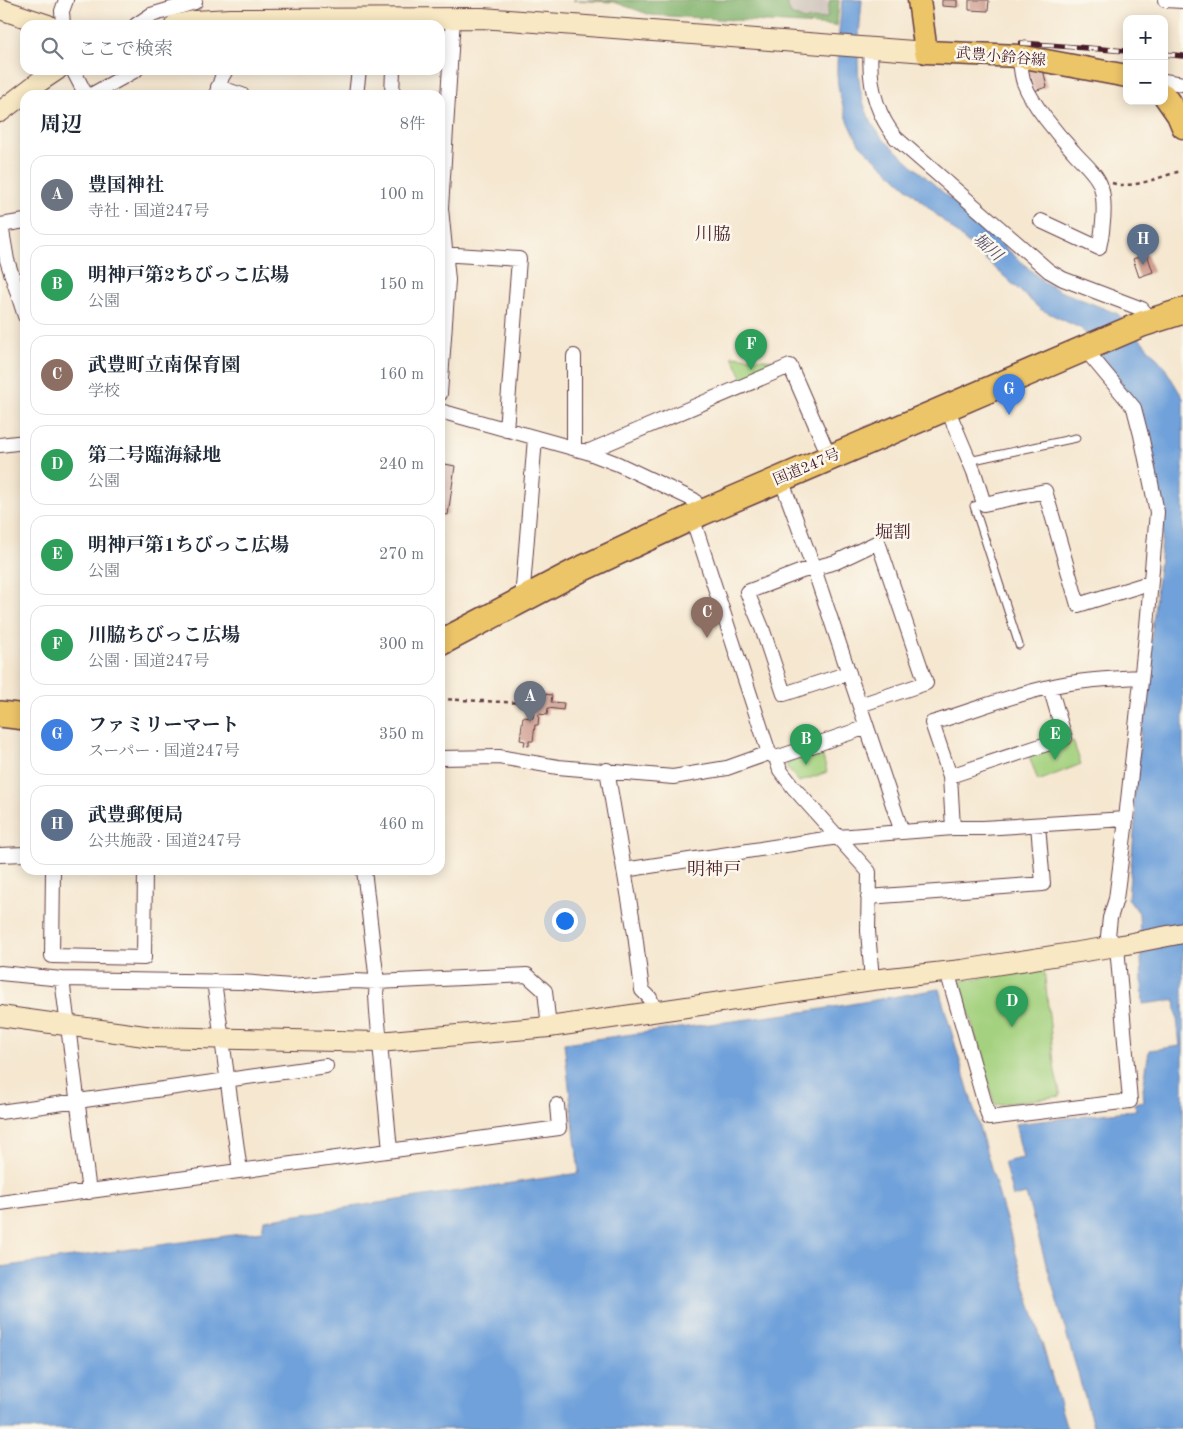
<!DOCTYPE html>
<html lang="ja">
<head>
<meta charset="utf-8">
<style>
  :root { --surface:#fff; --page:#f2f2f3; --text:#1f2937; --muted:#747a83; --line:#e0e1e3; --accent:#d1495b }
  body { margin:0; font-family:"Old Standard TT","Noto Serif JP",serif; background:var(--page); color:var(--text) }
  .controls { position:absolute; right:15px; top:15px; display:grid; overflow:hidden; border-radius:10px; box-shadow:0 2px 12px #0003 }
  .controls button { width:45px; height:45px; display:grid; place-items:center; padding:0; border:0; border-bottom:1px solid var(--line); background:var(--surface); color:var(--text); font:25px sans-serif }
  .you { position:absolute; left:564px; top:920px; width:18px; height:18px; margin:-12px; border:4px solid #fff; border-radius:50%; background:#1a73e8; box-shadow:0 0 0 8px #1a73e833 }
  .badge { display:grid; place-items:center; width:32px; height:32px; border-radius:50%; background:var(--accent); color:#fff; font-size:16px; font-weight:700 }
  .pin { position:absolute; translate:-50% -41px; filter:drop-shadow(0 1px 2px #0008) }
  .pin::after { content:''; position:absolute; top:26px; width:18px; height:15px; background:inherit; clip-path:polygon(0 0,100% 0,50% 100%) }
  .list { margin:0; padding:0; list-style:none }
  h2 { display:flex; justify-content:space-between; align-items:center; height:65px; margin:0; padding:0 20px; font-size:21px }
  h2 small { font-size:16px; font-weight:400; color:var(--muted) }
  .list li { display:grid; grid-template-columns:32px 1fr auto; gap:15px; align-items:center; box-sizing:border-box; height:80px; margin:0 10px 10px; padding:0 10px; border:1px solid var(--line); border-radius:15px }
  .list b { display:block; font-size:19px; white-space:nowrap }
  .list p { margin:0; font-size:16px; white-space:nowrap; color:var(--muted) }
  .list em { font-size:16px; font-style:normal; color:var(--muted) }
  .icon { flex:none; width:28px; height:28px; fill:none; stroke:currentColor; stroke-width:2; stroke-linecap:round; stroke-linejoin:round }
  .map { position:relative; flex:none; width:1183px; height:1429px; overflow:hidden }
  .search { position:absolute; background:var(--surface); box-shadow:0 2px 12px #0003; left:20px; top:20px; width:425px; height:55px; display:flex; align-items:center; gap:12px; box-sizing:border-box; padding:0 18px; border-radius:15px; color:var(--muted); font-size:19px }
  .panel { position:absolute; background:var(--surface); box-shadow:0 2px 12px #0003; left:20px; top:90px; width:425px; height:785px; border-radius:15px }
  .map>svg:first-child { display:block }
  .industrial { fill:#cdc2b9 }
  .green { fill:#a4d17f; stroke:#777855 }
  .forest { fill:#83b36e; stroke:#66694c }
  .water { fill:#70a1da; stroke:#5d6082 }
  .building { fill:#cd9b8e }
  .lines { fill:none; stroke-linecap:round; stroke-linejoin:round }
  .lane-casing { stroke:#643d44; stroke-width:9 }
  .street-casing { stroke:#643d44; stroke-width:16 }
  .secondary-casing { stroke:#643d44; stroke-width:22 }
  .primary-casing { stroke:#643d44; stroke-width:25 }
  .highway-casing { stroke:#643d44; stroke-width:28 }
  .path { stroke:#643d44; stroke-width:2.5; stroke-dasharray:4 4; stroke-linecap:butt }
  .lane { stroke:#fff; stroke-width:7 }
  .street { stroke:#fff; stroke-width:14 }
  .secondary { stroke:#f8e8c3; stroke-width:20 }
  .primary { stroke:#edc569; stroke-width:22 }
  .highway { stroke:#edc569; stroke-width:25 }
  .rail-casing { stroke:#4a1f2b; stroke-width:5.5 }
  .rail { stroke:#fbf7ec; stroke-width:4; stroke-dasharray:11; stroke-linecap:butt }
  .labels { text-anchor:middle; dominant-baseline:central; stroke-width:5; stroke-linejoin:round; paint-order:stroke }
  .street-label { font-size:15px; fill:#4a1f2b; stroke:#fbf7ec }
  .water-label { font-size:16px; font-style:italic; fill:#595371; stroke:#fbf7ec }
  .quarter-label { font-size:18px; fill:#4a1f2b; stroke:#fbf7ec }
</style>
</head>
<body>
<div class="map">
<svg width="1183" height="1429" viewBox="0 0 1183 1429">
  <rect width="100%" height="100%" fill="#fbf7ec"/>
  <filter id="ink" filterUnits="userSpaceOnUse"><feTurbulence type="fractalNoise" baseFrequency=".02" numOctaves="2"/><feDisplacementMap in="SourceGraphic" scale="10" xChannelSelector="R" yChannelSelector="G"/><feConvolveMatrix kernelMatrix="1 2 1 2 8 2 1 2 1" color-interpolation-filters="sRGB"/></filter>
  <filter id="wash" filterUnits="userSpaceOnUse"><feTurbulence type="fractalNoise" baseFrequency=".0096" numOctaves="4" result="noise"/><feDisplacementMap in="SourceGraphic" scale="20" xChannelSelector="R" yChannelSelector="G"/><feGaussianBlur stdDeviation="1.12" result="paint"/><feColorMatrix in="noise" values="0 0 0 0 0 0 0 0 0 0 0 0 0 0 0 0 0 1.4 0 .05"/><feComposite in="paint" operator="in"/></filter>
  <g filter="url(#wash)">
    <rect width="100%" height="100%" fill="#f5e7d0"/>
    <path class="industrial" d="M785 0H830L827 18 804 20 791 14Z"/>
    <path class="green" d="M732 356 785 361 743 379Z
      M1073 741 1081 764 1038 781 1029 756Z
      M821 749 827 772 799 782 787 768V762Z
      M1044 968 1055 1073 1061 1096 995 1105 960 981Z"/>
    <path class="forest" d="M573 0H785L791 14 804 20 827 18 830 0H839L837 26 651 15 614 2Z"/>
    <path class="water" d="M842 0H862C859 40 851 88 873 125 876 130 880 135 884 140L1044 282 1060 291 1118 314 1163 365 1183 398V1429H1094L1026 1194 1013 1197 1004 1162 1023 1158 1015 1124 1136 1110 1135 1103 1144 1101 1143 1090 1149 1050 1180 1046 1175 1000 1143 1004 1139 913 1128 898 1136 811 1133 806 1164 521 1163 507 1139 413 1082 329 1040 309 860 145C847 122 836 93 837 67 837 45 840 22 842 0Z
      M939 989 1067 1429H0V1267L262 1231 264 1220 579 1173 564 1043 810 1011Z"/>
    <g id="blocks">
      <path class="building" d="M942 0H957V7L942 6Z
        M969 0H989L988 11 969 10Z
        M1025 68 1043 69 1047 87 1034 91 1031 78H1028Z
        M1147 254 1153 272 1139 277 1133 259Z
        M440 463 455 466 448 515 440 514Z
        M535 693 552 695 551 702 564 703 563 710 548 708 547 715 539 714 538 725H535L533 741H529V746L524 745 525 741 520 740 523 717 533 718 534 714H532Z"/>
    </g>
  </g>
  <g filter="url(#ink)">
    <use href="#blocks" fill-opacity="0" stroke="#643d44" stroke-width="1"/>
    <g class="lines">
      <defs>
        <path id="lane" d="M969 461 1076 438
          M984 504 974 506 1019 645"/>
        <path id="street" d="M1165 0 1183 1
          M63 25 62 11 66 0
          M136 25 151 15 195 2
          M871 48C868 81 875 112 896 138L1049 271 1063 279 1142 309 1152 321
          M1019 56C1021 65 1021 75 1024 83 1032 104 1057 134 1073 151 1082 162 1097 173 1101 187 1106 204 1103 231 1099 248L1041 221
          M73 70 86 95
          M1164 81 1183 84
          M218 87 242 95
          M91 95 136 70
          M216 95 222 77 226 70
          M356 95 359 70
          M392 95 393 70
          M25 221 1 225 7 260 25 316
          M440 254 519 259 506 430
          M440 394 448 280 441 208 453 18
          M947 408 974 472 984 504 1045 491 1078 605 1149 583
          M440 411 587 452 618 464 694 500 701 513
          M0 445 25 442
          M574 448V356
          M587 452 790 366 830 458
          M781 479 814 569 902 832
          M692 517 769 753 776 758 780 770 793 787 869 872 868 931 872 980
          M522 600 535 438
          M849 673 784 694 762 628 747 592 802 571 836 562 878 542 926 683 860 705
          M440 758 499 757 558 767 673 777 727 768 769 753
          M776 758 867 727
          M607 770 635 934 642 990 650 998 655 1011
          M950 776 1065 738 1050 687
          M953 828 950 776 932 723C971 711 1009 696 1049 687 1079 680 1110 679 1140 677
          M0 855 25 854
          M53 870 52 956 144 958 145 870
          M364 870 377 982 376 995 377 1012 390 1150
          M624 870 838 837 953 828H983L1125 819
          M868 897 1043 884 1038 825
          M947 971 989 1118 1130 1101 1117 946 1108 936 1110 918 1116 899 1125 828 1147 626 1157 512 1141 435 1134 408 1085 349
          M0 973 62 979 242 982 291 986 354 981 377 982 527 975 545 991 549 1027
          M62 979 89 1192
          M214 981 240 1171
          M0 1112 326 1066
          M0 1203 559 1128 557 1105"/>
        <path id="secondary" d="M0 9 48 25
          M175 25 194 21 231 19 482 18 926 52
          M0 112 39 82 57 70
          M0 1016 152 1037 379 1042 549 1027 872 980 962 970 1117 946 1183 933"/>
        <path id="primary" d="M919 0 926 52 1019 56 1127 76
          M1164 95 1178 115 1183 127"/>
        <path id="highway" d="M440 643 577 571 701 513 1142 324 1183 311
          M0 714 25 717"/>
      </defs>
      <use href="#lane" class="lane-casing"/>
      <use href="#street" class="street-casing"/>
      <use href="#secondary" class="secondary-casing"/>
      <use href="#primary" class="primary-casing"/>
      <use href="#highway" class="highway-casing"/>
      <path class="path" d="M1112 183C1133 190 1161 176 1181 171
        M440 699 525 703"/>
      <use href="#lane" class="lane"/>
      <use href="#street" class="street"/>
      <use href="#secondary" class="secondary"/>
      <use href="#primary" class="primary"/>
      <use href="#highway" class="highway"/>
      <defs>
        <path id="rail" d="M1021 43 1127 51
          M1164 54 1183 56"/>
      </defs>
      <use href="#rail" class="rail-casing"/>
      <use href="#rail" class="rail"/>
    </g>
  </g>
  <g class="labels">
    <g class="street-label">
      <text transform="translate(1001 58) rotate(5)">武豊小鈴谷線</text>
      <text transform="translate(807 468) rotate(-23)">国道247号</text>
    </g>
    <g class="water-label">
      <text transform="translate(987 248) rotate(41)">堀川</text>
    </g>
    <g class="quarter-label">
      <text x="713" y="235">川脇</text>
      <text x="893" y="533">堀割</text>
      <text x="714" y="870">明神戸</text>
    </g>
  </g>
</svg>
<div class="controls">
<button>+</button>
<button>−</button>
</div>
<div class="you"></div>
<div class="pin badge" style="left:530px;top:722px;background:#6b7280">A</div>
<div class="pin badge" style="left:806px;top:765px;background:#2e9e5b">B</div>
<div class="pin badge" style="left:707px;top:638px;background:#8d6e63">C</div>
<div class="pin badge" style="left:1012px;top:1027px;background:#2e9e5b">D</div>
<div class="pin badge" style="left:1055px;top:760px;background:#2e9e5b">E</div>
<div class="pin badge" style="left:751px;top:370px;background:#2e9e5b">F</div>
<div class="pin badge" style="left:1009px;top:415px;background:#3f7fe0">G</div>
<div class="pin badge" style="left:1143px;top:265px;background:#5c6f8a">H</div>
<div class="search"><svg class="icon" aria-label="search" viewBox="0 0 24 24"><circle cx="10" cy="10" r="6"/><path d="M15 15l6 6"/></svg>ここで検索</div>
<section class="panel">
<h2>周辺<small>8件</small></h2>
<ul class="list">
<li><span class="badge" style="background:#6b7280">A</span><div><b>豊国神社</b><p>寺社 · 国道247号</p></div><em>100 m</em></li>
<li><span class="badge" style="background:#2e9e5b">B</span><div><b>明神戸第2ちびっこ広場</b><p>公園</p></div><em>150 m</em></li>
<li><span class="badge" style="background:#8d6e63">C</span><div><b>武豊町立南保育園</b><p>学校</p></div><em>160 m</em></li>
<li><span class="badge" style="background:#2e9e5b">D</span><div><b>第二号臨海緑地</b><p>公園</p></div><em>240 m</em></li>
<li><span class="badge" style="background:#2e9e5b">E</span><div><b>明神戸第1ちびっこ広場</b><p>公園</p></div><em>270 m</em></li>
<li><span class="badge" style="background:#2e9e5b">F</span><div><b>川脇ちびっこ広場</b><p>公園 · 国道247号</p></div><em>300 m</em></li>
<li><span class="badge" style="background:#3f7fe0">G</span><div><b>ファミリーマート</b><p>スーパー · 国道247号</p></div><em>350 m</em></li>
<li><span class="badge" style="background:#5c6f8a">H</span><div><b>武豊郵便局</b><p>公共施設 · 国道247号</p></div><em>460 m</em></li>
</ul>
</section>
</div>
</body>
</html>
